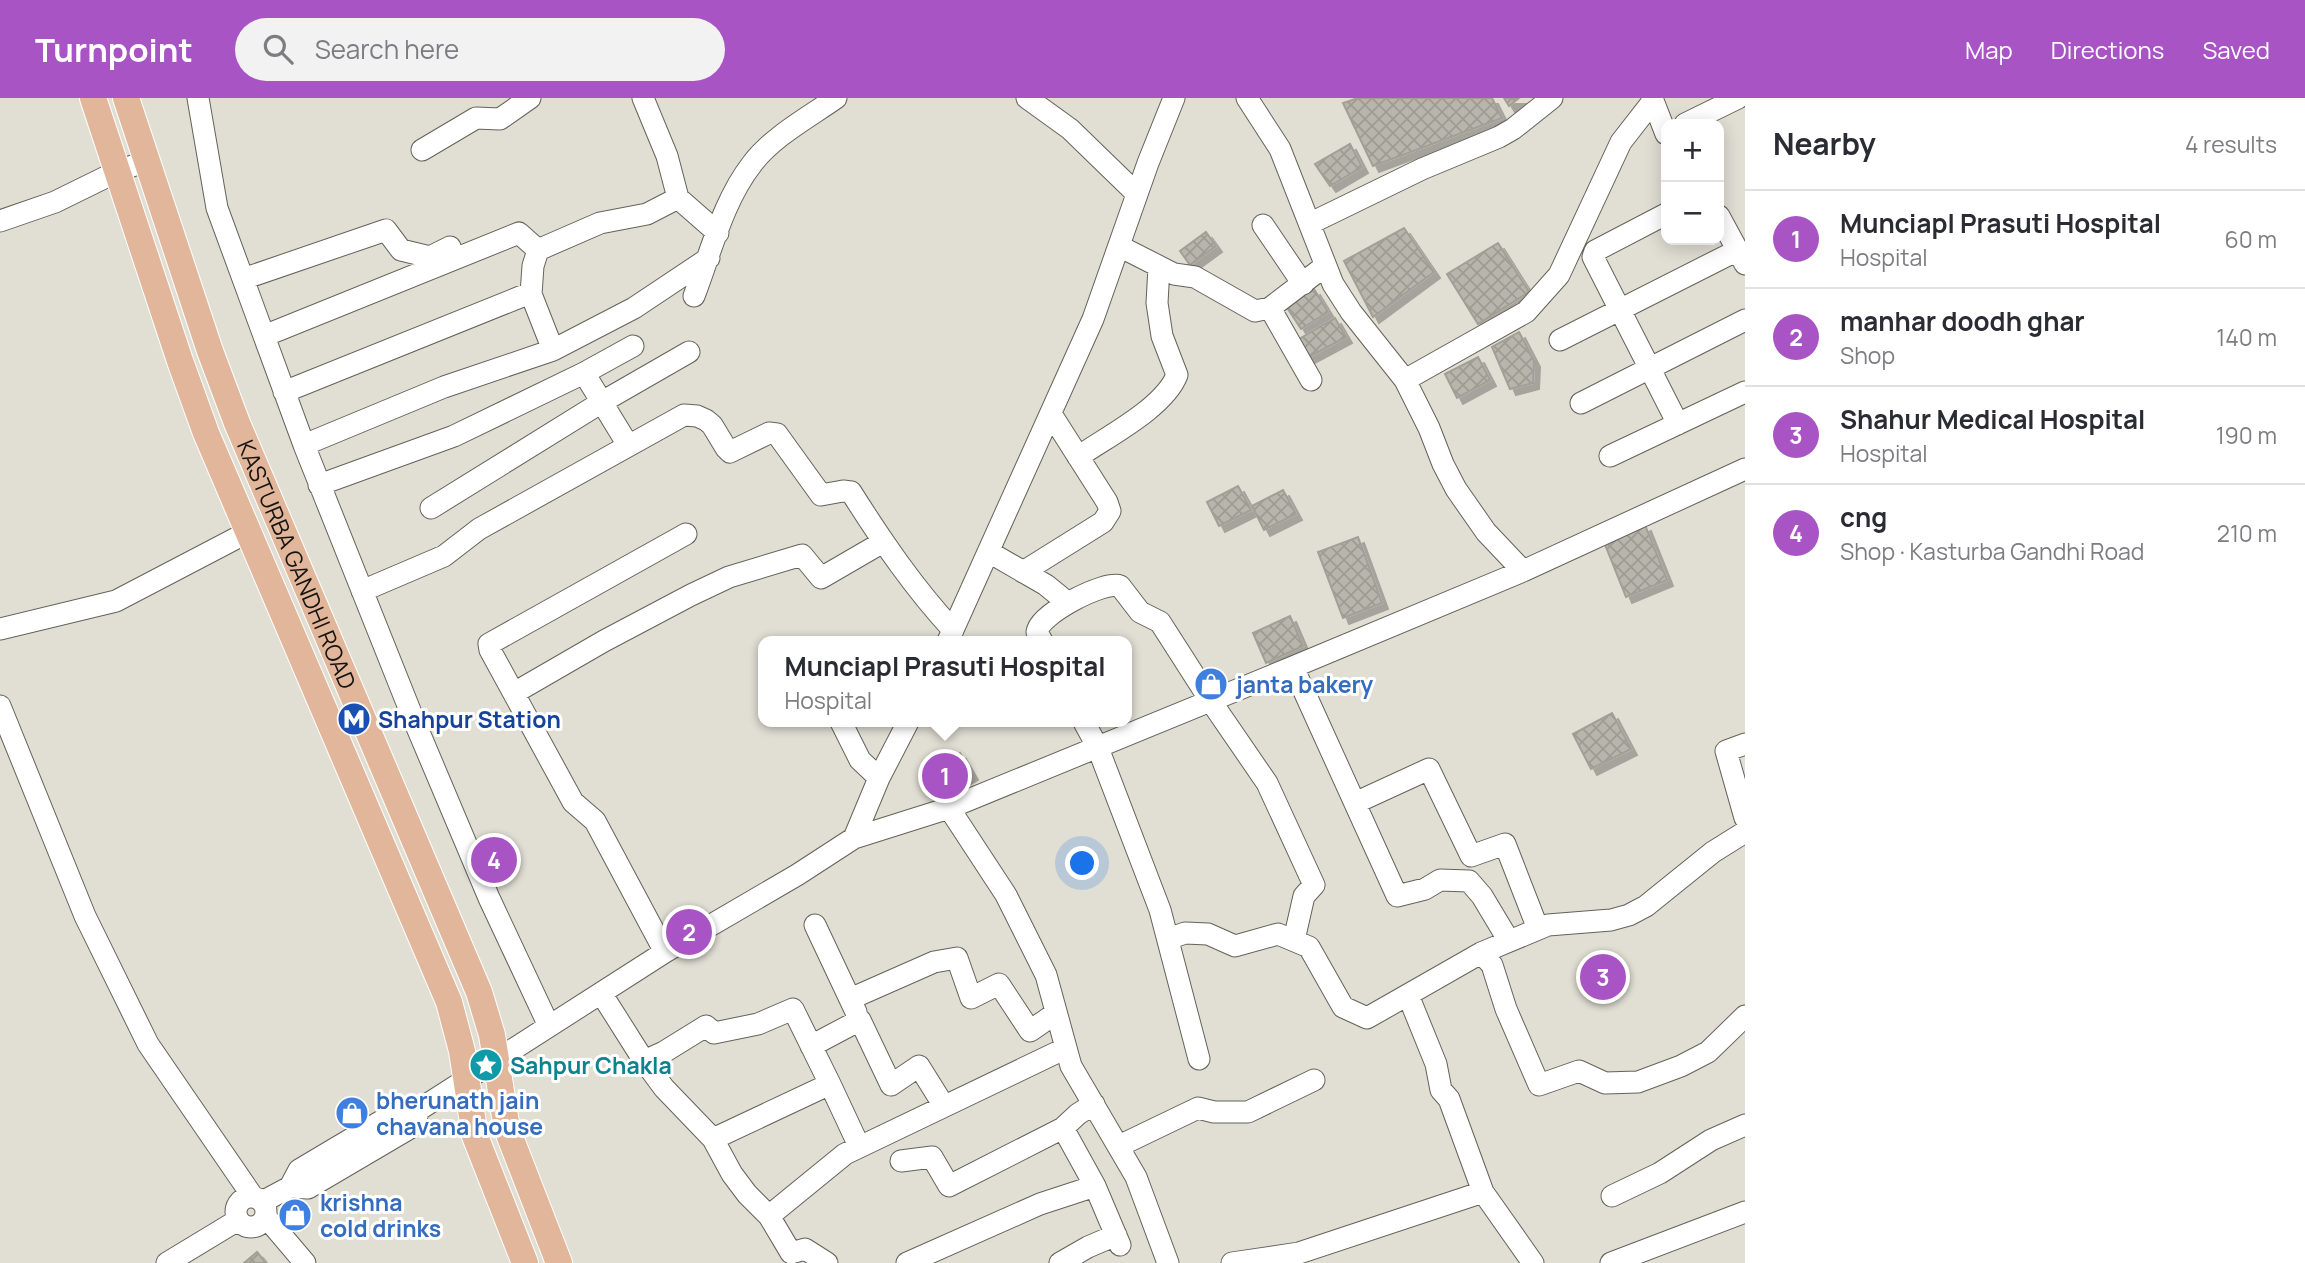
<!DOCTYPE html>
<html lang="en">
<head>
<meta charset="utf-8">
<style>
  :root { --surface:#fff; --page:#f2f2f3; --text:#2b2b33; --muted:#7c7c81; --line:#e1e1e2; --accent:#a854c4 }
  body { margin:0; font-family:Manrope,sans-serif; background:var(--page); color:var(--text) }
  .controls { position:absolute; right:21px; top:21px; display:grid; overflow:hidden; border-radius:14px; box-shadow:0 4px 18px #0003 }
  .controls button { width:63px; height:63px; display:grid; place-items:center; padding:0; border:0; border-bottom:2px solid var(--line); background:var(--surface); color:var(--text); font:35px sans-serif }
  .you { position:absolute; left:1083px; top:766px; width:24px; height:24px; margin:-18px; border:5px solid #fff; border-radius:50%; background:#1a73e8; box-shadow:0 0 0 10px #1a73e833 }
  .badge { display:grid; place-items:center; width:46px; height:46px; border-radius:50%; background:var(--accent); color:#fff; font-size:23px; font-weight:700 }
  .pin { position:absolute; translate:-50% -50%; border:4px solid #fff; box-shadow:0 2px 7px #0006 }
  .popup { position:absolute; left:758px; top:538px; width:374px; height:91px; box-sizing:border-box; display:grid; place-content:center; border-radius:14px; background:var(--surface); filter:drop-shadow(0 2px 5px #0005); font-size:23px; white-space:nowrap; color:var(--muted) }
  .popup b { font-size:26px; color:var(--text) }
  .popup::after { content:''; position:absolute; left:50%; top:100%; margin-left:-14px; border:14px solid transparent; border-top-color:var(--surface) }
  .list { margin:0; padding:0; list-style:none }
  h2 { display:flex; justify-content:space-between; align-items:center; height:91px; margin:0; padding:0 28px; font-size:30px }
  h2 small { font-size:23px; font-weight:400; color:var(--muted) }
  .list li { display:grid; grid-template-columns:46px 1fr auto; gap:21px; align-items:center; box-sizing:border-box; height:98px; padding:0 28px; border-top:2px solid var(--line) }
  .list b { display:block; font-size:26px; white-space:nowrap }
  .list p { margin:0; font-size:23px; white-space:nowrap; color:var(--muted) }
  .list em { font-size:23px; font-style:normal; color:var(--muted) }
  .icon { flex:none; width:38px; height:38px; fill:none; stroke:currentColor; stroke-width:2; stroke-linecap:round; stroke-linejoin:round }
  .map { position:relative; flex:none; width:1745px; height:1165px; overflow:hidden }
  header { display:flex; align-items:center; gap:42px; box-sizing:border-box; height:98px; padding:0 35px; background:var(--accent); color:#fff }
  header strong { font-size:33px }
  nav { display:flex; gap:38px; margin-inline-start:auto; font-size:24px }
  .search { width:490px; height:63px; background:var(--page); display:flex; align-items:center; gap:18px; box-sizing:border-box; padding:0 24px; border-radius:38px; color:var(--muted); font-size:26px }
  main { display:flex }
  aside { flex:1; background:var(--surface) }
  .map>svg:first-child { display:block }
  .building { fill:url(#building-cross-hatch); stroke:#a29f96; stroke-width:2; filter:url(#shadow) }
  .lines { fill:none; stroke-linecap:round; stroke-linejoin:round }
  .minor-casing { stroke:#646259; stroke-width:23 }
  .major-casing { stroke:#fff; stroke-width:28 }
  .minor { stroke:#fff; stroke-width:21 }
  .major { stroke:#e2b69a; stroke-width:26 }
  .labels { text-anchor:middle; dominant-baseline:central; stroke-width:6; stroke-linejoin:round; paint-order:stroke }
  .street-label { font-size:23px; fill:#141310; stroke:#fff }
  .shop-label { font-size:23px; font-weight:bold; fill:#366cbe; stroke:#fff; text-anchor:start }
  .transit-label { font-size:23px; font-weight:bold; fill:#164399; stroke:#fff; text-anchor:start }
  .culture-label { font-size:23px; font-weight:bold; fill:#0d838f; stroke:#fff; text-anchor:start }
</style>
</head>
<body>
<header>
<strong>Turnpoint</strong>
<div class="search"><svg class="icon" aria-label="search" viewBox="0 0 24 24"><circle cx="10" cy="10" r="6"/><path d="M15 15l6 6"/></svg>Search here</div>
<nav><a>Map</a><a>Directions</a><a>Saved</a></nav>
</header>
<main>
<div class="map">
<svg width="1745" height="1165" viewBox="0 0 1745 1165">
  <defs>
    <pattern id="building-cross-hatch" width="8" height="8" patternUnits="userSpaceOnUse" patternTransform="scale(1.75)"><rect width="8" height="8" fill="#b8b6ac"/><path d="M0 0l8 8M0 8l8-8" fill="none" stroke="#9d9c93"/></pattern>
    <filter id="shadow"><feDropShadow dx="6" dy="6" stdDeviation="0" flood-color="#0004"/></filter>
  </defs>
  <rect width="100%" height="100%" fill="#e1ded4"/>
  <path class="building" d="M1358 0H1492L1502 20 1373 68 1343 5Z
    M1504 0H1519L1509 8Z
    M1350 46 1362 69 1330 88 1315 66Z
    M1404 130 1434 174 1373 219 1344 163Z
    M1206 134 1216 148 1190 167 1180 153Z
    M1498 145 1529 194 1478 226 1447 176Z
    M1314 191 1328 214 1301 231 1286 208Z
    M1335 220 1346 239 1309 259 1299 241Z
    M1519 234 1534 263 1533 285 1510 291 1492 249Z
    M1478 259 1490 282 1457 300 1445 276Z
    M1238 388 1251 412 1219 428 1207 404Z
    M1283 392 1296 416 1264 432 1252 408Z
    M1645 427 1667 482 1626 499 1604 444Z
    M1358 439 1382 505 1343 520 1318 454Z
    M1290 518 1303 548 1266 565 1253 535Z
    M1612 615 1631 651 1591 671 1573 636Z
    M960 655 972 676 932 699 920 677Z
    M1611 864 1620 882 1601 891 1593 873Z
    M257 1154 266 1165H244Z"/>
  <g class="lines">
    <defs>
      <path id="minor" d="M198 0 217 110 304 347 413 620 489 800 549 928
        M643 0 667 58 678 100 718 135
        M1027 0 1070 31 1137 96
        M1247 0 1280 51 1333 186 1351 214 1405 282 1526 214 1559 177 1621 44 1653 3
        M1652 0 1666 36
        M1685 26 1738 0
        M422 52 476 20 500 21 530 0
        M1666 116 1595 153 1593 159 1678 326
        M1719 118 1745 166
        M0 123 55 104 116 74 146 63
        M1311 125 1422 71 1499 39 1513 31 1552 0
        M1263 127 1303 186
        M1119 148 1174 176 1195 179 1255 213 1270 210 1325 168
        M538 152 600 125 647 116 678 100
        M243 181 386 132 401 152 430 159 450 149
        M694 198C711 154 723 103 752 66 772 39 809 19 836 0
        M1270 210 1311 282
        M264 238 519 135 538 152 533 168 531 196
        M1560 242 1738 152
        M584 275 628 347
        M1405 282 1429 330 1443 366 1456 391 1486 434 1523 473
        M284 294 520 199 531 196 553 252
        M1581 305 1745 222
        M304 347 444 289 553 252 634 210 709 160
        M1610 358 1745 294
        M1078 359C1108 338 1164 310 1177 277L1162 238 1157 205 1159 169
        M319 387 454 338 584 275 633 248
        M431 410 602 304 689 254
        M989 454 1046 487 1068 505
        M1023 474 1103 424 1110 413 1107 404 1051 316
        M362 493 444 458 479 431 684 317 697 318 706 322 712 327 726 350 730 354 769 335 777 336 821 397 843 393 851 394C882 443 914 490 953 532
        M0 531 116 503 248 434
        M948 543 1093 221 1148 65 1174 0
        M1042 543 1037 534C1039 516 1105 482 1120 488L1140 514 1160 524 1210 602 1267 685 1314 787 1304 798 1294 842
        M1293 569 1397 798 1425 791 1440 782 1469 783 1482 798 1509 843
        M514 595 604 543 691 497 729 479 802 457 821 480 883 444
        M0 608 85 818 148 946 253 1099
        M841 624 860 662 879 680
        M1084 624 1098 650 1160 812 1199 961
        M1745 646 1726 653 1745 720
        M1355 705 1429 671 1471 758 1505 746 1538 831
        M949 710 1006 797 1046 877 1071 968 1136 1079 1168 1165
        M854 740 949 710 1293 569 1523 473 1745 371
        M815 827 856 914
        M1168 841 1185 835 1208 836 1235 848 1278 836 1309 849 1343 909 1367 920 1481 855 1548 827 1611 822 1629 817 1646 808 1713 754 1745 734
        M665 854 595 723 573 704 490 552 489 546 686 436
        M1481 855 1492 867 1506 911 1539 987 1579 973 1605 985 1638 984 1681 968 1708 954 1745 918
        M601 895 644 963 664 990 713 1041 732 1076 747 1096 769 1118 791 1155 805 1151 827 1165
        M1408 897 1436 966 1441 992 1449 1001 1483 1094 1533 1165
        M850 901 934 864 957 860 971 900 999 886 1030 933 1056 915
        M811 948 860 922 891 987 919 968 944 1008
        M644 963 664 954 706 928 714 935 758 926 793 911 830 986
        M1094 1006 1078 1016 1063 1030 1095 1088 1120 1147
        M713 1041 830 986 859 1048
        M1119 1048 1198 1010 1214 1014H1248L1314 982
        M901 1063 932 1059 949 1088 1063 1030
        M290 1089 299 1072 400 1012 420 1011 665 854 797 777 854 740 879 680 908 624
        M1612 1098 1660 1075 1711 1042 1745 1027
        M236 1114a15 15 0 1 1 30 0a15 15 0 1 1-30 0Z
        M262 1104 290 1089 308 1090 410 1030 420 1011
        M769 1118 845 1056 1066 950
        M266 1119 305 1165
        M167 1165 238 1122
        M907 1165 1040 1106 1095 1088
        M1060 1165 1088 1149 1116 1137
        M1232 1165 1299 1155 1483 1094
        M1611 1165 1745 1114"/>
      <g id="major">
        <path d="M93 0 180 263 206 335 449 904 462 953 475 1038 525 1165"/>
        <path id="s1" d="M126 0 210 253 237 325 479 894 492 937 507 1031 559 1165"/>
      </g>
    </defs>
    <use href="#minor" class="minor-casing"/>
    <use href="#major" class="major-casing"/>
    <use href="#minor" class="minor"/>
    <use href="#major" class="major"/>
  </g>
  <defs>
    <symbol id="shop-disc" viewBox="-11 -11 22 22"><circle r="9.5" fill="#3f7fe0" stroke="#fff"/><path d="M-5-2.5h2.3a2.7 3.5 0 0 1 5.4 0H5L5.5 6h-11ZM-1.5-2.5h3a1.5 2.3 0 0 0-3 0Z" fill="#fff"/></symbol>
    <symbol id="metro-disc" viewBox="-11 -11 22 22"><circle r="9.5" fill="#1a4fb4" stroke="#fff"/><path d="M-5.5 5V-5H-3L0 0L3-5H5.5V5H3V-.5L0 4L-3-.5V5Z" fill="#fff"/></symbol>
    <symbol id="sight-disc" viewBox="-11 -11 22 22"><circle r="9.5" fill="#0f9aa8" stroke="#fff"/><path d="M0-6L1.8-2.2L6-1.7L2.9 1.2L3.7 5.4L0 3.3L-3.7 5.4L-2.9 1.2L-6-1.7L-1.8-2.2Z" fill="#fff"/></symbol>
  </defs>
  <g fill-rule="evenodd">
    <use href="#shop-disc" x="1192" y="567" width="38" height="38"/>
    <use href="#metro-disc" x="335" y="602" width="38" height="38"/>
    <use href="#sight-disc" x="467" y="948" width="38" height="38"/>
    <use href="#shop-disc" x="333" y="996" width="38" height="38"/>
    <use href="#shop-disc" x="276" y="1098" width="38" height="38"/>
  </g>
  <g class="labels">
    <g class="street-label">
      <text stroke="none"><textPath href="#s1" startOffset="497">KASTURBA GANDHI ROAD</textPath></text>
    </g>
    <g class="shop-label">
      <text x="1236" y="586">janta bakery</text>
      <text x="376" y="1002">bherunath jain<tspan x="376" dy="26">chavana house</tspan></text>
      <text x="320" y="1104">krishna<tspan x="320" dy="26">cold drinks</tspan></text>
    </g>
    <g class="transit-label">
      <text x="378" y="621">Shahpur Station</text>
    </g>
    <g class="culture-label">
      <text x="510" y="967">Sahpur Chakla</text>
    </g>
  </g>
</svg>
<div class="controls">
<button>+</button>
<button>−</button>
</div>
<div class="you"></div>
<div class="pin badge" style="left:945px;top:678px">1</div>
<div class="popup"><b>Munciapl Prasuti Hospital</b>Hospital</div>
<div class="pin badge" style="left:689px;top:834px">2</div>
<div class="pin badge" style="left:1603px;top:879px">3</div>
<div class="pin badge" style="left:494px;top:762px">4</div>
</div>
<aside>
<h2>Nearby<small>4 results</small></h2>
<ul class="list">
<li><span class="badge">1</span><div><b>Munciapl Prasuti Hospital</b><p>Hospital</p></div><em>60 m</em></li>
<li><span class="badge">2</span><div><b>manhar doodh ghar</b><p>Shop</p></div><em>140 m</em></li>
<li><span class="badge">3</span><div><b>Shahur Medical Hospital</b><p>Hospital</p></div><em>190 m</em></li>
<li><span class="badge">4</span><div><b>cng</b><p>Shop · Kasturba Gandhi Road</p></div><em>210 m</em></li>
</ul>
</aside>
</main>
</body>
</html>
